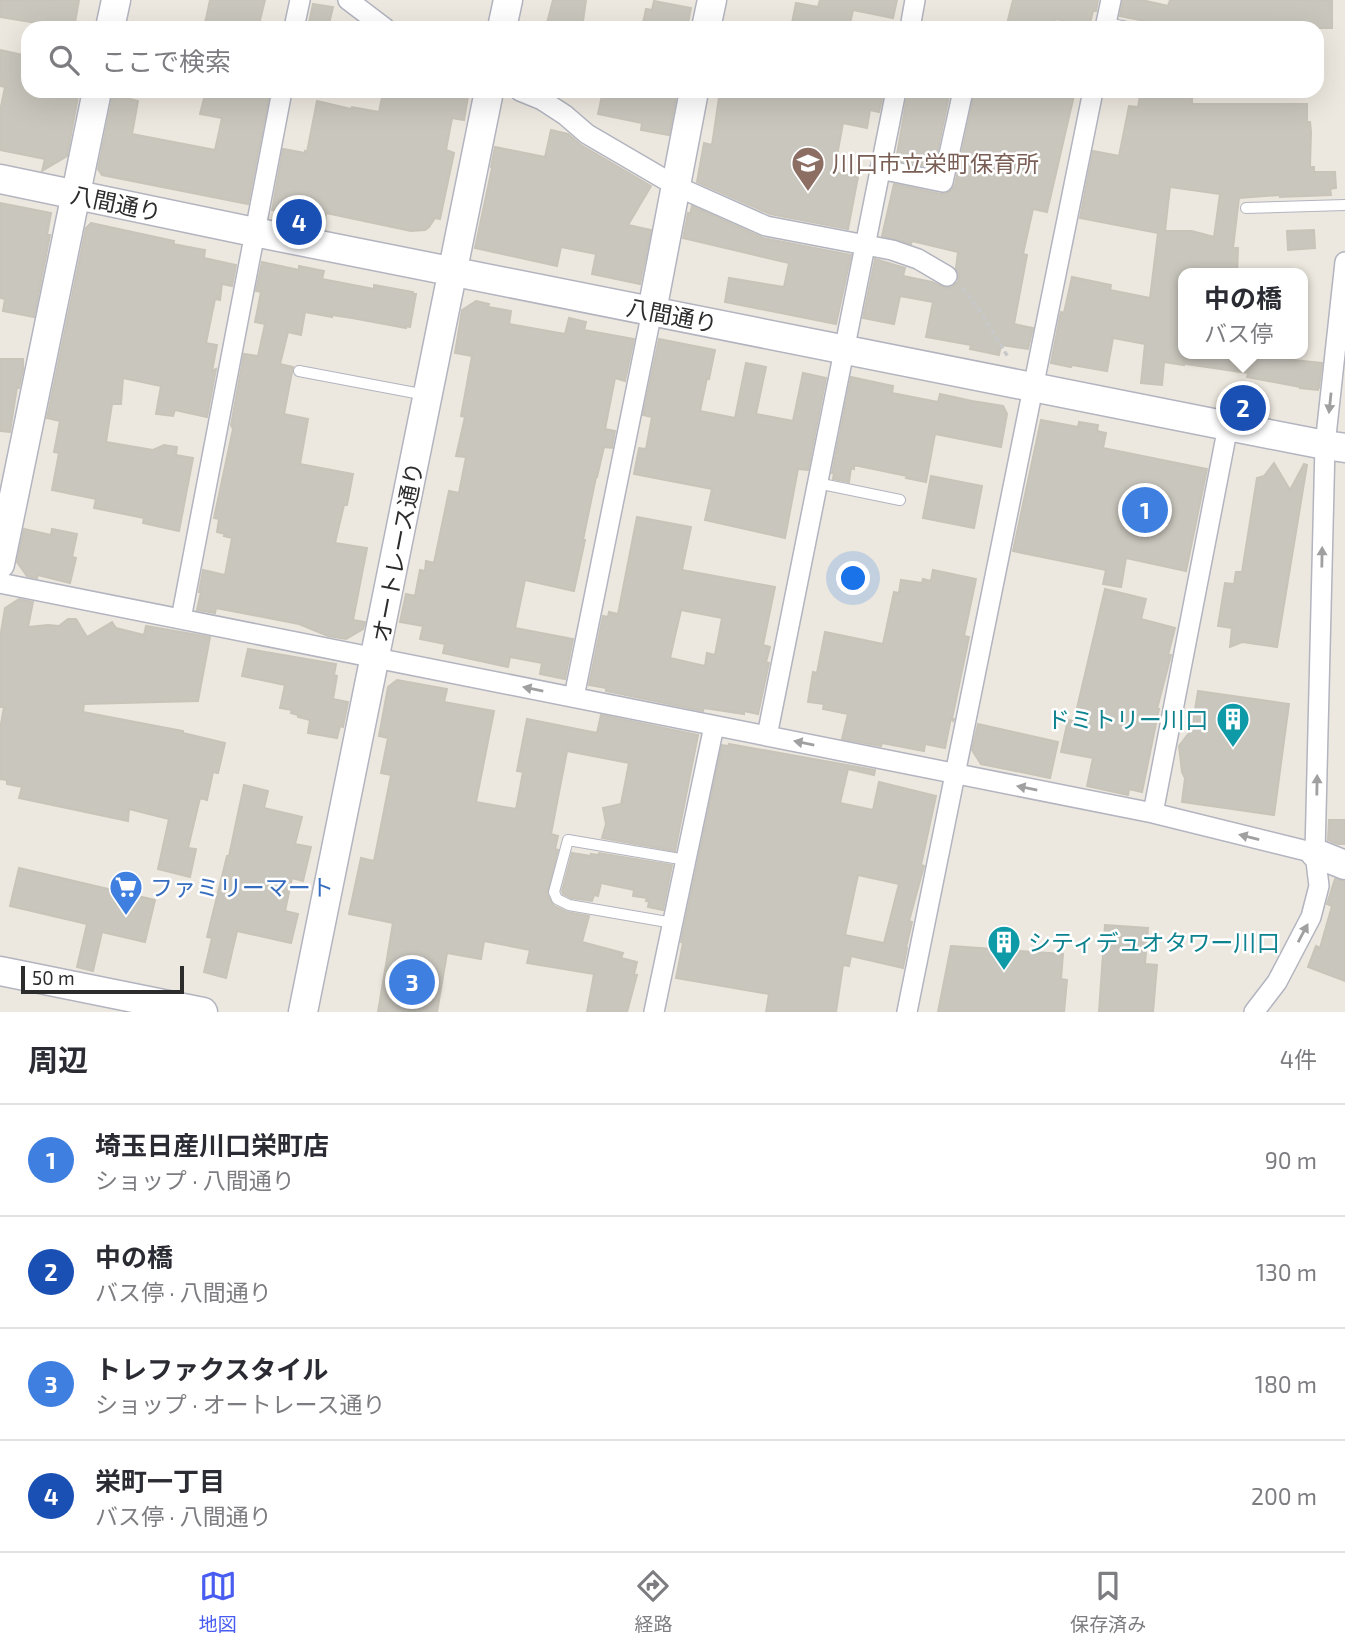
<!DOCTYPE html>
<html lang="ja">
<head>
<meta charset="utf-8">
<style>
  :root { --surface:#fff; --page:#f7f7f7; --text:#2b2b33; --muted:#7c7c81; --line:#e1e1e2; --accent:#485cf1 }
  body { margin:0; font-family:"Exo 2","Noto Sans JP",sans-serif; background:var(--page); color:var(--text) }
  .scale { position:absolute; left:21px; bottom:18px; width:163px; box-sizing:border-box; padding-left:7px; border:4px solid #2c2c2c; border-top:0; font-size:19px; line-height:24px; white-space:nowrap; color:#2c2c2c; -webkit-text-stroke:5px #fff; paint-order:stroke }
  .you { position:absolute; left:854px; top:579px; width:24px; height:24px; margin:-18px; border:5px solid #fff; border-radius:50%; background:#1a73e8; box-shadow:0 0 0 10px #1a73e833 }
  .badge { display:grid; place-items:center; width:46px; height:46px; border-radius:50%; background:var(--accent); color:#fff; font-size:23px; font-weight:700 }
  .pin { position:absolute; translate:-50% -50%; border:4px solid #fff; box-shadow:0 2px 7px #0006 }
  .popup { position:absolute; left:1178px; top:268px; width:130px; height:91px; box-sizing:border-box; display:grid; place-content:center; border-radius:14px; background:var(--surface); filter:drop-shadow(0 2px 5px #0005); font-size:23px; white-space:nowrap; color:var(--muted) }
  .popup b { font-size:26px; color:var(--text) }
  .popup::after { content:''; position:absolute; left:50%; top:100%; margin-left:-14px; border:14px solid transparent; border-top-color:var(--surface) }
  .list { margin:0; padding:0; list-style:none }
  h2 { display:flex; justify-content:space-between; align-items:center; height:91px; margin:0; padding:0 28px; font-size:30px }
  h2 small { font-size:23px; font-weight:400; color:var(--muted) }
  .list li { display:grid; grid-template-columns:46px 1fr auto; gap:21px; align-items:center; box-sizing:border-box; height:112px; padding:0 28px; border-top:2px solid var(--line) }
  .list b { display:block; font-size:26px; white-space:nowrap }
  .list p { margin:0; font-size:23px; white-space:nowrap; color:var(--muted) }
  .list em { font-size:23px; font-style:normal; color:var(--muted) }
  .icon { flex:none; width:38px; height:38px; fill:none; stroke:currentColor; stroke-width:2; stroke-linecap:round; stroke-linejoin:round }
  .map { position:relative; flex:none; width:1345px; height:1012px; overflow:hidden }
  .search { position:absolute; background:var(--surface); box-shadow:0 7px 28px #0002; left:21px; right:21px; top:21px; height:77px; display:flex; align-items:center; gap:18px; box-sizing:border-box; padding:0 24px; border-radius:21px; color:var(--muted); font-size:26px }
  .sheet { height:539px; background:var(--surface) }
  nav { display:flex; justify-content:space-around; align-items:center; box-sizing:border-box; height:98px; border-top:2px solid var(--line); background:var(--surface); font-size:19px; color:var(--muted) }
  nav a { display:grid; justify-items:center; gap:4px }
  nav .on { color:var(--accent) }
  .map>svg:first-child { display:block }
  .building { fill:#c9c6bd; stroke:#c8c4b9; stroke-width:2; fill-rule:evenodd }
  .lines { fill:none; stroke-linecap:round; stroke-linejoin:round }
  .lane-casing { stroke:#b2b4bf; stroke-width:12 }
  .street-casing { stroke:#b2b4bf; stroke-width:22 }
  .secondary-casing { stroke:#b2b4bf; stroke-width:31 }
  .path { stroke:#c8c8c8; stroke-width:3.5; stroke-dasharray:5 3.5; stroke-linecap:butt }
  .lane { stroke:#fff; stroke-width:10 }
  .street { stroke:#fff; stroke-width:19 }
  .secondary { stroke:#fff; stroke-width:28 }
  .oneway { fill:#a0a0a0 }
  .labels { text-anchor:middle; dominant-baseline:central; stroke-width:5; stroke-linejoin:round; paint-order:stroke }
  .education-label { font-size:23px; fill:#785e54; stroke:#fff; text-anchor:start }
  .street-label { font-size:23px; fill:#2c2c2c; stroke:#fff }
  .culture-label { font-size:23px; fill:#0d838f; stroke:#fff; text-anchor:end }
  .shop-label { font-size:23px; fill:#366cbe; stroke:#fff; text-anchor:start }
</style>
</head>
<body>
<div class="map">
<svg width="1345" height="1012" viewBox="0 0 1345 1012">
  <rect width="100%" height="100%" fill="#ede8df"/>
  <path class="building" d="M0 0H79L74 28H36L37 23 0 17Z
    M210 0H265L258 28H204Z
    M553 0H586L582 28H550L551 24 547 23Z
    M820 0H897L893 18 853 10 849 28H791L796 3 818 7Z
    M1013 0H1098L1096 11H1093L1089 27 1056 19 1054 28H1006Z
    M1123 0H1142L1168 6 1170 0H1332V28H1178L1120 16Z
    M654 1 691 8 687 28H642L646 9 652 10Z
    M313 4 333 7 328 28H308Z
    M0 50 28 56V91H79L67 156 42 171 45 159 0 150V111L5 87 0 86Z
    M206 91H270L248 204 102 175 98 169 113 95 138 101 132 134 215 150 222 118 200 114Z
    M393 91 425 97 426 91H469L464 120 452 118 446 150 454 153 440 219 435 218 429 227 425 230 411 231 326 213 325 221 272 210 283 149 305 153V151L307 152 317 101 351 109 352 107 379 112 383 93 392 94Z
    M603 91H677L669 135 641 130 642 123 598 114Z
    M720 91H884L879 112 870 110 867 128 843 123 834 172 858 177 848 229 770 214 697 182 704 143 712 145Z
    M908 91H950L934 168 896 160Z
    M975 91H1075L1047 212 1033 209 1023 254 1027 255 1014 324 1033 328 1028 349 1001 345 999 355 970 349 971 345 926 337 933 302 900 296 894 324 863 318 875 259 905 268 903 276 932 282 946 288 952 287 958 282 959 275 956 268 958 252 912 241 911 244 882 236 894 184 941 194 947 193 952 190 955 185Z
    M1141 91H1192V104H1307V122H1310L1311 132 1310 167H1314V172H1335L1336 188 1330 189 1331 195 1280 197V195L1239 198 1233 248H1238L1237 273H1184V365L1164 362 1162 385 1141 383 1145 344 1113 338 1107 371 1072 365 1071 367 1051 363 1060 316 1061 312 1064 313 1072 277 1111 285 1110 290 1150 298 1158 233 1080 218 1093 151 1119 156 1129 106 1138 107ZM1170 187 1220 194 1214 237 1192 231H1165Z
    M551 130 568 134 581 145 651 186 628 225 651 230 640 284 592 274 596 254 561 247 557 266 475 248 492 168 491 167 495 147 545 157Z
    M0 203 51 213 47 235H50L34 317 3 311 5 299 0 298Z
    M692 206 763 238 851 255 836 324 725 302 729 278 784 287 789 263 683 238 688 213 690 214Z
    M91 223 174 241 173 244 205 250 204 258 236 265 232 286 222 284 220 300 215 299 206 343 217 345 212 371 216 369 207 417 175 410 173 416 156 414 161 386 123 378 121 404H112L106 442 153 450 164 445 177 447 176 455 193 458 179 531 143 523 144 518 94 508 96 499 52 490 59 453 54 452 60 421 47 418 86 228Z
    M1314 230 1315 248 1288 250 1287 231Z
    M262 262 299 270V266L324 271 322 279 374 289V285L413 292V294H416L410 327 406 326V328L352 318 332 315V317L305 312 301 335 288 332 280 364 293 367 284 414 308 419 300 464 353 474 347 505H344L335 543 367 548 353 620 365 622 363 629 346 639 328 636 299 624 216 608 215 613 197 610 201 592H199L203 570 225 575 232 538 224 536 225 534 217 532 219 519 214 518 233 429 231 425 244 354 258 356 265 324 255 322 261 292 256 291Z
    M476 301 489 304 488 307 511 311 509 324 565 334 569 318 586 322 584 330 634 339 625 381 615 378 605 429 615 431 612 448 604 447 597 477H596L583 540H585L574 591 525 580 515 628 573 639 565 679 540 674 542 663 510 657 508 667 443 653 445 644 420 639 423 626 400 622 406 594 415 596 420 570 425 571 426 561 434 563 449 491 459 493 466 457 456 456 465 417 461 416 472 356 455 353 462 310Z
    M659 339 715 350 709 379 707 378 700 411 735 418 746 363 766 367 756 414 793 421 803 373 826 378 808 470 798 469 785 538 705 520 712 489 634 474 639 448 646 449 652 417 643 415Z
    M1186 354H1294L1293 360 1322 363 1319 387 1318 386V390L1300 388V387L1247 377 1248 373 1185 364Z
    M0 359H23V370L19 388 17 387 10 432 0 431Z
    M851 377 893 386 892 393 938 402 940 394 972 401 1003 406 1007 414 1001 447 935 434 926 482 906 478 907 476 854 465V469L851 468 849 482 833 479 834 473H832Z
    M1041 420 1078 427 1079 422 1098 425 1097 431 1106 433 1103 448 1207 469 1186 571 1126 558 1121 587 1103 584 1106 570 1013 551Z
    M1274 463 1290 490 1304 464 1307 465 1277 647 1242 642 1230 647 1232 628 1218 626 1225 583 1234 584 1236 572H1242L1257 478 1264 476Z
    M931 476 982 486 974 528 923 518Z
    M637 517 691 527 682 570 775 587 763 645 770 647 766 662 769 663 758 714 744 711V714L704 708 703 711 606 691V688L589 685 603 616 608 617 609 612 618 614ZM681 610 722 618 715 655 707 653 705 666 670 658Z
    M24 529 51 535 52 529 77 534 72 557 76 558 70 583 38 575 37 578 27 576 17 562Z
    M933 570 976 579 964 636 969 637 952 719H954L953 721 951 718 945 748 925 744 924 751 882 743 881 746 842 739 848 714 823 709 824 704 808 702 813 672 817 673 825 632 883 644 894 592 899 593 901 580 922 583 923 579 931 581Z
    M1105 589 1146 599 1141 619 1175 628 1168 655H1171L1157 709H1159L1142 792 1129 789 1128 795 1087 786 1093 758 1061 752 1068 720 1074 721Z
    M19 599 33 602 28 627 48 625 59 626 68 619H76L87 637 112 622 116 628 144 635 146 626 210 637 198 701 84 704 83 712 183 731V733L225 743 218 773 213 772 207 800 200 798 188 848 196 849 190 877 158 869 169 819 129 809 128 821 19 798 22 787 7 784V780L0 779V729L4 707H0V638L5 608Z
    M248 649 336 664 334 675 337 676 333 699 348 702 343 727 340 726 337 738 308 733 310 720 298 717V715L291 713 292 710 280 708 285 685 242 676Z
    M397 680 447 689 444 702 494 711 476 802 516 809 523 772 517 771 527 719 597 733 601 715 698 735 675 851 602 838 606 824 603 808 621 804 629 763 567 751 551 834 558 836 555 849 558 850 547 894 554 906 567 912 589 916 582 942 623 953 621 958 637 962 634 974 637 975 627 1012H587L594 974 527 963 530 950 484 941 481 959 447 953 437 1012H378L393 923 349 914 361 858 374 861 391 775 381 773 388 738 379 736 388 687Z
    M1198 691 1289 704 1274 815 1182 802 1185 778 1182 772 1179 746 1192 729Z
    M978 724 1058 742 1050 778 981 764 972 750Z
    M729 744 875 770 874 775 848 769 840 803 873 810 879 782 936 796 921 865 924 866 909 921 912 922 906 948H907L903 968 851 956 849 966 843 965 836 1012H766L769 994 676 978 683 943 681 942 722 745 729 746ZM858 875 899 884 884 943 845 935Z
    M244 785 268 791 264 808 302 817 295 844 311 847 303 881 292 878 285 911 298 914 291 943 237 931 226 978 204 972 212 938 207 937 227 856H229Z
    M1329 820H1345V844H1338L1328 840Z
    M572 853 591 856V854L598 855 599 853 672 865 663 910 648 907 649 901H646L647 898 633 896 634 890 601 883 598 896 594 895 592 901 571 898 563 894 562 891Z
    M19 868 155 900 145 942 102 932 93 971 77 967 87 924 10 906Z
    M1335 879 1345 881V981L1308 967 1316 946 1320 948 1332 906 1327 904Z
    M1105 925 1148 928 1145 964 1157 965 1153 1012H1099Z
    M951 946 1063 954 1061 979 1067 980 1064 1012H938Z"/>
  <g class="lines">
    <defs>
      <path id="lane" d="M1106 23 1132 28
        M1246 208 1345 205
        M299 371 426 395
        M817 483 900 500
        M673 923 569 905 557 899 554 892 568 840 686 860"/>
      <path id="street" d="M348 0 385 28
        M294 28 300 0
        M910 28 915 0
        M1105 28 1111 0
        M520 91 542 100 565 115 587 134 676 186 766 226 892 250 918 259 947 276
        M880 169 943 182 963 91
        M0 583 1153 813 1315 853
        M181 619 282 91
        M574 697 652 311
        M767 736 896 91
        M1153 813 1228 426
        M654 1012 714 726
        M907 1012 1093 91
        M1254 1012 1277 982 1311 917 1319 886 1315 853 1325 445 1345 262"/>
      <path id="secondary" d="M110 28 116 0
        M502 28 508 0
        M706 28 712 0
        M0 179 254 232 1228 426 1325 445 1345 448
        M652 311 694 91
        M0 564 97 91
        M1315 853 1345 865
        M0 971 203 1012
        M303 1012 489 91"/>
    </defs>
    <use href="#lane" class="lane-casing"/>
    <use href="#street" class="street-casing"/>
    <use href="#secondary" class="secondary-casing"/>
    <path class="path" d="M962 288 980 311 1008 357"/>
    <use href="#lane" class="lane"/>
    <use href="#street" class="street"/>
    <use href="#secondary" class="secondary"/>
  </g>
  <defs><path id="oneway-solid" d="M-6-.8H1V-3.2L6.5 0L1 3.2V.8H-6Z" transform="scale(1.75)"/></defs>
  <g class="oneway">
    <use href="#oneway-solid" transform="translate(1330 403) rotate(96)"/>
    <use href="#oneway-solid" transform="translate(1322 557) rotate(-89)"/>
    <use href="#oneway-solid" transform="translate(533 689) rotate(-169)"/>
    <use href="#oneway-solid" transform="translate(804 743) rotate(-169)"/>
    <use href="#oneway-solid" transform="translate(1317 785) rotate(-89)"/>
    <use href="#oneway-solid" transform="translate(1027 788) rotate(-169)"/>
    <use href="#oneway-solid" transform="translate(1249 837) rotate(-166)"/>
    <use href="#oneway-solid" transform="translate(1303 933) rotate(-62)"/>
  </g>
  <defs>
    <symbol id="school-pin" viewBox="-11 -11 22 30"><path d="M0 17L-7.5 6A9.5 9.5 0 1 1 7.5 6Z" fill="#8d6e63" stroke="#fff"/><path d="M0-5L7-2L0 1L-7-2ZM-4 1L0 2.5L4 1V4Q0 6-4 4Z" fill="#fff"/></symbol>
    <symbol id="building-pin" viewBox="-11 -11 22 30"><path d="M0 17L-7.5 6A9.5 9.5 0 1 1 7.5 6Z" fill="#0f9aa8" stroke="#fff"/><path d="M-4-6H4V6H1V3H-1V6H-4ZM-2.5-4.3h1.7v1.8h-1.7ZM.8-4.3h1.7v1.8H.8ZM-2.5-1h1.7V.8h-1.7ZM.8-1h1.7V.8H.8Z" fill="#fff"/></symbol>
    <symbol id="supermarket-pin" viewBox="-11 -11 22 30"><path d="M0 17L-7.5 6A9.5 9.5 0 1 1 7.5 6Z" fill="#3f7fe0" stroke="#fff"/><path d="M-6-5.5h2.5l.6 2H6L4.5 2H-2.5L-4.4-4H-6ZM-1.5 3.2a1.3 1.3 0 1 0 .1 0ZM3 3.2a1.3 1.3 0 1 0 .1 0Z" fill="#fff"/></symbol>
  </defs>
  <g fill-rule="evenodd">
    <use href="#school-pin" x="789" y="144" width="38" height="52"/>
    <use href="#building-pin" x="1214" y="700" width="38" height="52"/>
    <use href="#supermarket-pin" x="107" y="868" width="38" height="52"/>
    <use href="#building-pin" x="985" y="923" width="38" height="52"/>
  </g>
  <g class="labels">
    <g class="education-label">
      <text x="832" y="163">川口市立栄町保育所</text>
    </g>
    <g class="street-label">
      <text transform="translate(116 203) rotate(12)">八間通り</text>
      <text transform="translate(672 315) rotate(11)">八間通り</text>
      <text transform="translate(397 552) rotate(-79)">オートレース通り</text>
    </g>
    <g class="culture-label">
      <text x="1208" y="719">ドミトリー川口</text>
      <text x="1028" y="942" text-anchor="start">シティデュオタワー川口</text>
    </g>
    <g class="shop-label">
      <text x="150" y="887">ファミリーマート</text>
    </g>
  </g>
</svg>
<div class="scale">50 m</div>
<div class="you"></div>
<div class="pin badge" style="left:1145px;top:510px;background:#3f7fe0">1</div>
<div class="pin badge" style="left:1243px;top:408px;background:#1a4fb4">2</div>
<div class="popup"><b>中の橋</b>バス停</div>
<div class="pin badge" style="left:412px;top:982px;background:#3f7fe0">3</div>
<div class="pin badge" style="left:299px;top:222px;background:#1a4fb4">4</div>
<div class="search"><svg class="icon" aria-label="search" viewBox="0 0 24 24"><circle cx="10" cy="10" r="6"/><path d="M15 15l6 6"/></svg>ここで検索</div>
</div>
<section class="sheet">
<h2>周辺<small>4件</small></h2>
<ul class="list">
<li><span class="badge" style="background:#3f7fe0">1</span><div><b>埼玉日産川口栄町店</b><p>ショップ · 八間通り</p></div><em>90 m</em></li>
<li><span class="badge" style="background:#1a4fb4">2</span><div><b>中の橋</b><p>バス停 · 八間通り</p></div><em>130 m</em></li>
<li><span class="badge" style="background:#3f7fe0">3</span><div><b>トレファクスタイル</b><p>ショップ · オートレース通り</p></div><em>180 m</em></li>
<li><span class="badge" style="background:#1a4fb4">4</span><div><b>栄町一丁目</b><p>バス停 · 八間通り</p></div><em>200 m</em></li>
</ul>
</section>
<nav>
<a class="on"><svg class="icon" aria-label="map" viewBox="0 0 24 24"><path d="M3 6l6-2 6 2 6-2v14l-6 2-6-2-6 2zM9 4v14M15 6v14"/></svg>地図</a>
<a><svg class="icon" aria-label="directions" viewBox="0 0 24 24"><path d="M12 3l9 9-9 9-9-9zM9 14v-3h6M13 9l2 2-2 2"/></svg>経路</a>
<a><svg class="icon" aria-label="saved" viewBox="0 0 24 24"><path d="M7 4h10v16l-5-4-5 4z"/></svg>保存済み</a>
</nav>
</body>
</html>
